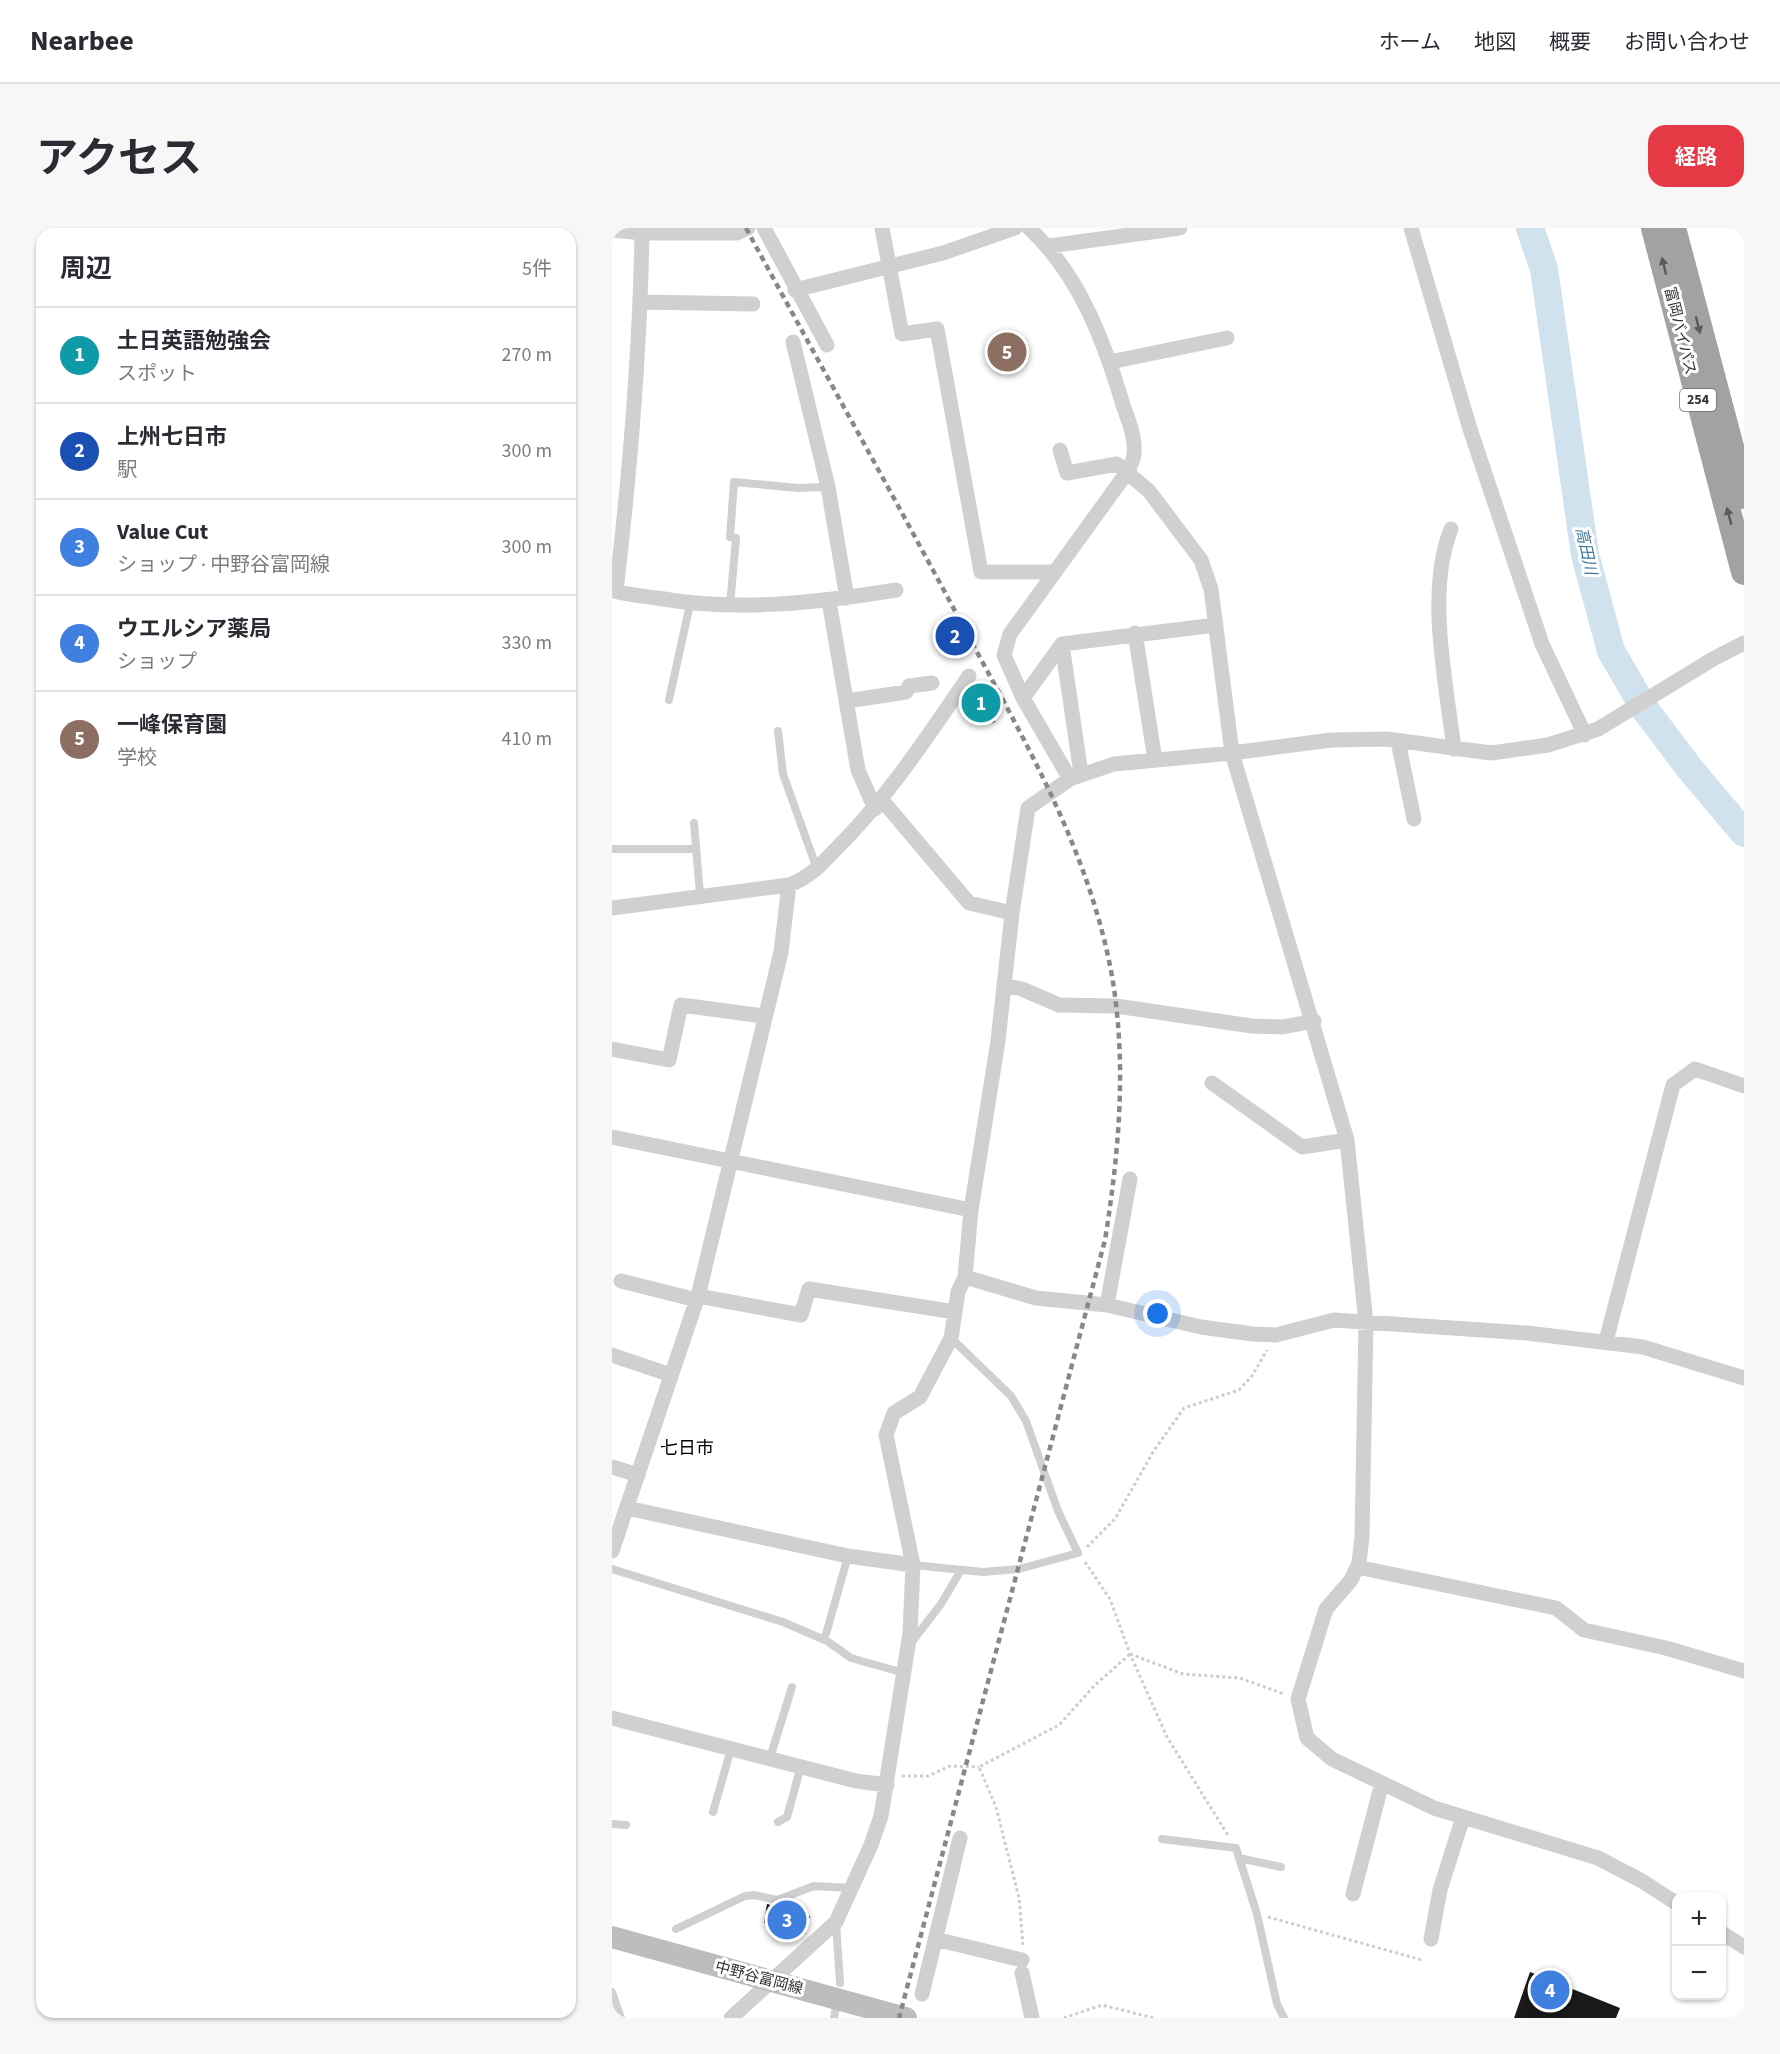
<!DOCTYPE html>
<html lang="ja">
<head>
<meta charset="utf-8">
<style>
  :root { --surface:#fff; --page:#f7f7f7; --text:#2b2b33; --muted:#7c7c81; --line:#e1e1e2; --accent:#e63946 }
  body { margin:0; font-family:"Source Sans 3","Noto Sans JP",sans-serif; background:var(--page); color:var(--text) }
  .controls { position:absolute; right:18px; bottom:18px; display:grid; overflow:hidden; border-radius:12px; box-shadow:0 2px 4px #0004 }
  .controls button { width:54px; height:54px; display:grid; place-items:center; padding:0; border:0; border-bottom:2px solid var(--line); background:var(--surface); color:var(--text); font:30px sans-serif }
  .you { position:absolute; left:546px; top:1086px; width:21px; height:21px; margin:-15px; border:4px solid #fff; border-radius:50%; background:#1a73e8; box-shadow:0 0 0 9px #1a73e833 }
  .badge { display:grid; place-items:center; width:39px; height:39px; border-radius:50%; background:var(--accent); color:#fff; font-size:20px; font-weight:700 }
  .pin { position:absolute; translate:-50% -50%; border:3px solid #fff; box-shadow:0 2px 6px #0006 }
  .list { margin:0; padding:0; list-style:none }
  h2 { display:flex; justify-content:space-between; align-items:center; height:78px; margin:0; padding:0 24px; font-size:26px }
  h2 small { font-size:20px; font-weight:400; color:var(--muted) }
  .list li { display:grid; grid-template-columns:39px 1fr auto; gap:18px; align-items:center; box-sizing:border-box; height:96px; padding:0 24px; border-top:2px solid var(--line) }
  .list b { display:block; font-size:22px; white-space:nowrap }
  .list p { margin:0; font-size:20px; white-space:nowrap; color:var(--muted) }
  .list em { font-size:20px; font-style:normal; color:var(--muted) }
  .map { position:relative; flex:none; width:1132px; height:1790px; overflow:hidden; border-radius:18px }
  header { display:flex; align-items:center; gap:36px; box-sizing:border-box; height:84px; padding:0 30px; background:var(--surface); border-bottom:2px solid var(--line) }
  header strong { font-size:28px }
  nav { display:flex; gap:33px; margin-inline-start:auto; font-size:21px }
  .intro { display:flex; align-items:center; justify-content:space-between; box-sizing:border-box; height:144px; padding:0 36px }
  h1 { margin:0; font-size:42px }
  .button { padding:15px 27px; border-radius:18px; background:var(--accent); color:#fff; font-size:21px; font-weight:700 }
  main { display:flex; gap:36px; padding:0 36px }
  aside { flex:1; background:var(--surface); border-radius:18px; box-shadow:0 2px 4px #0004 }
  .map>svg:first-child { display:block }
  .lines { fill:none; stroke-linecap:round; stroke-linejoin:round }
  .river { stroke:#cfe2ee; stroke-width:28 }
  .building { fill:#1a1a1a }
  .path { stroke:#cdcdcd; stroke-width:3; stroke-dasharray:3 3; stroke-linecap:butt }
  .service { stroke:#d0d0d0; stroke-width:8 }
  .minor { stroke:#d0d0d0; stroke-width:15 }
  .secondary { stroke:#bdbdbd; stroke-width:22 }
  .trunk { stroke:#a2a2a2; stroke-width:26 }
  .rail { stroke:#888; stroke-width:4.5; stroke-dasharray:6 4.5; stroke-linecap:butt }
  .oneway { fill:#5a5a5a }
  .labels { text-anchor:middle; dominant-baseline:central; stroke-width:6; stroke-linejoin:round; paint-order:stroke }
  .shield { fill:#fff; stroke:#707070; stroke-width:1.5 }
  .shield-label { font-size:14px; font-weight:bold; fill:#333 }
  .street-label { font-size:15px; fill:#333; stroke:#fff }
  .water-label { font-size:16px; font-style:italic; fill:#3f7597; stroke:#fff }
  .quarter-label { font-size:18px; fill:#000; stroke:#fff }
</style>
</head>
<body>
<header>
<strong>Nearbee</strong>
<nav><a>ホーム</a><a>地図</a><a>概要</a><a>お問い合わせ</a></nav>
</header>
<div class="intro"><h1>アクセス</h1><a class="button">経路</a></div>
<main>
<aside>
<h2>周辺<small>5件</small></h2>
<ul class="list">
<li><span class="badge" style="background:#0f9aa8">1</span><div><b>土日英語勉強会</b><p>スポット</p></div><em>270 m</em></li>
<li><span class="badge" style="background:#1a4fb4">2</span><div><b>上州七日市</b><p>駅</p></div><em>300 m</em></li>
<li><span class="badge" style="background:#3f7fe0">3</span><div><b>Value Cut</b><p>ショップ · 中野谷富岡線</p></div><em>300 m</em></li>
<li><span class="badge" style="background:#3f7fe0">4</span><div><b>ウエルシア薬局</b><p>ショップ</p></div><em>330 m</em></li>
<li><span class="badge" style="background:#8d6e63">5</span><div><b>一峰保育園</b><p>学校</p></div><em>410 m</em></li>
</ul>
</aside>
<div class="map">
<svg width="1132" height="1790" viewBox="0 0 1132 1790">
  <rect width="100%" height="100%" fill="#fff"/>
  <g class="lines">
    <path class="river" d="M918 0 932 41 973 327 999 423 1032 480 1078 541 1132 605"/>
  </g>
  <path class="building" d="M367 461 383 483V494L372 497 356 468Z
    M155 1676 198 1688 193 1706 152 1695Z
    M918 1744 1008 1780 1004 1790H902Z"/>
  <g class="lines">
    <path class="path" d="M475 1319 503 1291 541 1224 572 1180 627 1162 640 1148 655 1122
      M473 1334 498 1371 518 1426 555 1509 617 1609
      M518 1426 571 1446 628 1450 672 1466
      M290 1548H316L338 1538 367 1539
      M656 1689 810 1732
      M411 1717 407 1670 384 1579 367 1539 447 1497 483 1457 518 1426
      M452 1790 490 1777 542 1790"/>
    <path class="service" d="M118 378 124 310 118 309 122 254 186 260 216 259
      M57 472 78 376
      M166 503 171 546 205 641
      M82 595 88 667
      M0 621H84
      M301 1337 371 1344 407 1341 466 1325 446 1283 414 1193 399 1168 339 1110
      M0 1341 171 1394 215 1413 239 1430 292 1445
      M214 1406 236 1328
      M299 1415 329 1376 349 1342
      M158 1530 180 1459
      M101 1584 119 1521
      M166 1594 175 1589 189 1538
      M0 1596 14 1597
      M550 1611 624 1620 645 1686 665 1776 672 1790
      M627 1630 669 1639
      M224 1695 228 1755
      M64 1701 133 1668 142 1667 165 1672 202 1658 238 1660
      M0 1764 9 1790
      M222 1790 225 1774"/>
    <path class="minor" d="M152 0 215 117
      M270 0 290 106 325 101 369 344H441
      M417 0C467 46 492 113 511 177 516 191 524 210 522 226 522 231 518 238 516 243L398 406 392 427 411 470 458 551 502 536 620 525 719 512 775 511 879 525 936 517 986 501 1101 431 1132 415
      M799 0 858 201 930 416 973 507
      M0 2 30 5H125L136 0
      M437 18 568 0
      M183 62 331 25 403 0
      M29 74 141 76
      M181 114 216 259 235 370
      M498 134 615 110
      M448 222 455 245 505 236 537 263 589 332 599 361 620 525 735 912 754 1095 750 1309 747 1335 739 1352 714 1381 686 1471 695 1510 720 1531 822 1580 986 1630 1030 1653 1064 1675
      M839 301C814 364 834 454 842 521
      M0 362C14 367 31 368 45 370 125 384 204 375 284 362
      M4 363C18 244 28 125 30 5
      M217 373 246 542 263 581
      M523 405 543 532
      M450 416 469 546
      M411 470 450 416 604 397
      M235 473 294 464 297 458 320 455
      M786 513 802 591
      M270 572 357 675 400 685
      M0 680 177 657
      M392 757 410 761 447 777 504 778 640 798 671 799 702 793
      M0 821 57 832 69 777 151 788
      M600 855 690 919 735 912
      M0 909 359 982
      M353 1049 424 1070 495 1077 589 1099 641 1106 664 1107 722 1092 915 1105 1031 1119 1132 1150
      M9 1053 85 1072
      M86 1068 189 1087 197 1061 343 1084
      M495 1077 518 951
      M994 1113 1061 857 1083 841 1132 858
      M0 1127 59 1147
      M0 1239 26 1247
      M15 1280 236 1328 301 1337
      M0 1323 86 1068 169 724 177 657C197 650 210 636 224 621 276 569 316 508 357 448
      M745 1339 944 1380 972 1402 1054 1420 1132 1443
      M0 1490 244 1553 275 1557
      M741 1666 770 1555
      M1110 1705 1132 1719
      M323 1711 410 1732
      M819 1711 828 1662 851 1589
      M410 1745 420 1790
      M310 1766 348 1610
      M119 1790 224 1694 259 1617 269 1588 298 1405 301 1337 274 1207 282 1185 308 1169 339 1110 346 1064 353 1049 359 982 386 813 400 685 416 580 458 551"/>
    <path class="secondary" d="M0 1709 294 1790"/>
    <path class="trunk" d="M1042 0 1132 344
      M1061 0 1132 268"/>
    <path class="rail" d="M134 0C206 133 280 265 351 398 411 510 477 621 500 748 515 836 507 924 493 1012L287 1790"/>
  </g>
  <defs><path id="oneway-solid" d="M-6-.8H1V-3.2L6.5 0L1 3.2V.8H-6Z" transform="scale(1.5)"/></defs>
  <g class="oneway">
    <use href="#oneway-solid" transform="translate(1052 38) rotate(-104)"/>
    <use href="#oneway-solid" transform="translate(1086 97) rotate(76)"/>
    <use href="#oneway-solid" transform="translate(1117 288) rotate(-105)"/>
  </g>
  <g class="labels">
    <rect class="shield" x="1068" y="161" width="36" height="22" rx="4.5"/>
    <g class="shield-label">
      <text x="1086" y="172">254</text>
    </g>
    <g class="street-label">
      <text transform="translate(1068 103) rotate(76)">富岡バイパス</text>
      <text transform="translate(147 1750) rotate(15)">中野谷富岡線</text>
    </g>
    <g class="water-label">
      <text transform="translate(974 323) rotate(78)">高田川</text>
    </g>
    <g class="quarter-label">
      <text x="75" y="1220">七日市</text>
    </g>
  </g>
</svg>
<div class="controls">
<button>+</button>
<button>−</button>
</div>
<div class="you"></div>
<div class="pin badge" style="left:369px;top:475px;background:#0f9aa8">1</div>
<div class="pin badge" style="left:343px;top:408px;background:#1a4fb4">2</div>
<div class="pin badge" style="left:175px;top:1692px;background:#3f7fe0">3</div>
<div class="pin badge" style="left:938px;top:1762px;background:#3f7fe0">4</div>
<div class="pin badge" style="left:395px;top:124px;background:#8d6e63">5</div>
</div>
</main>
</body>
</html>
